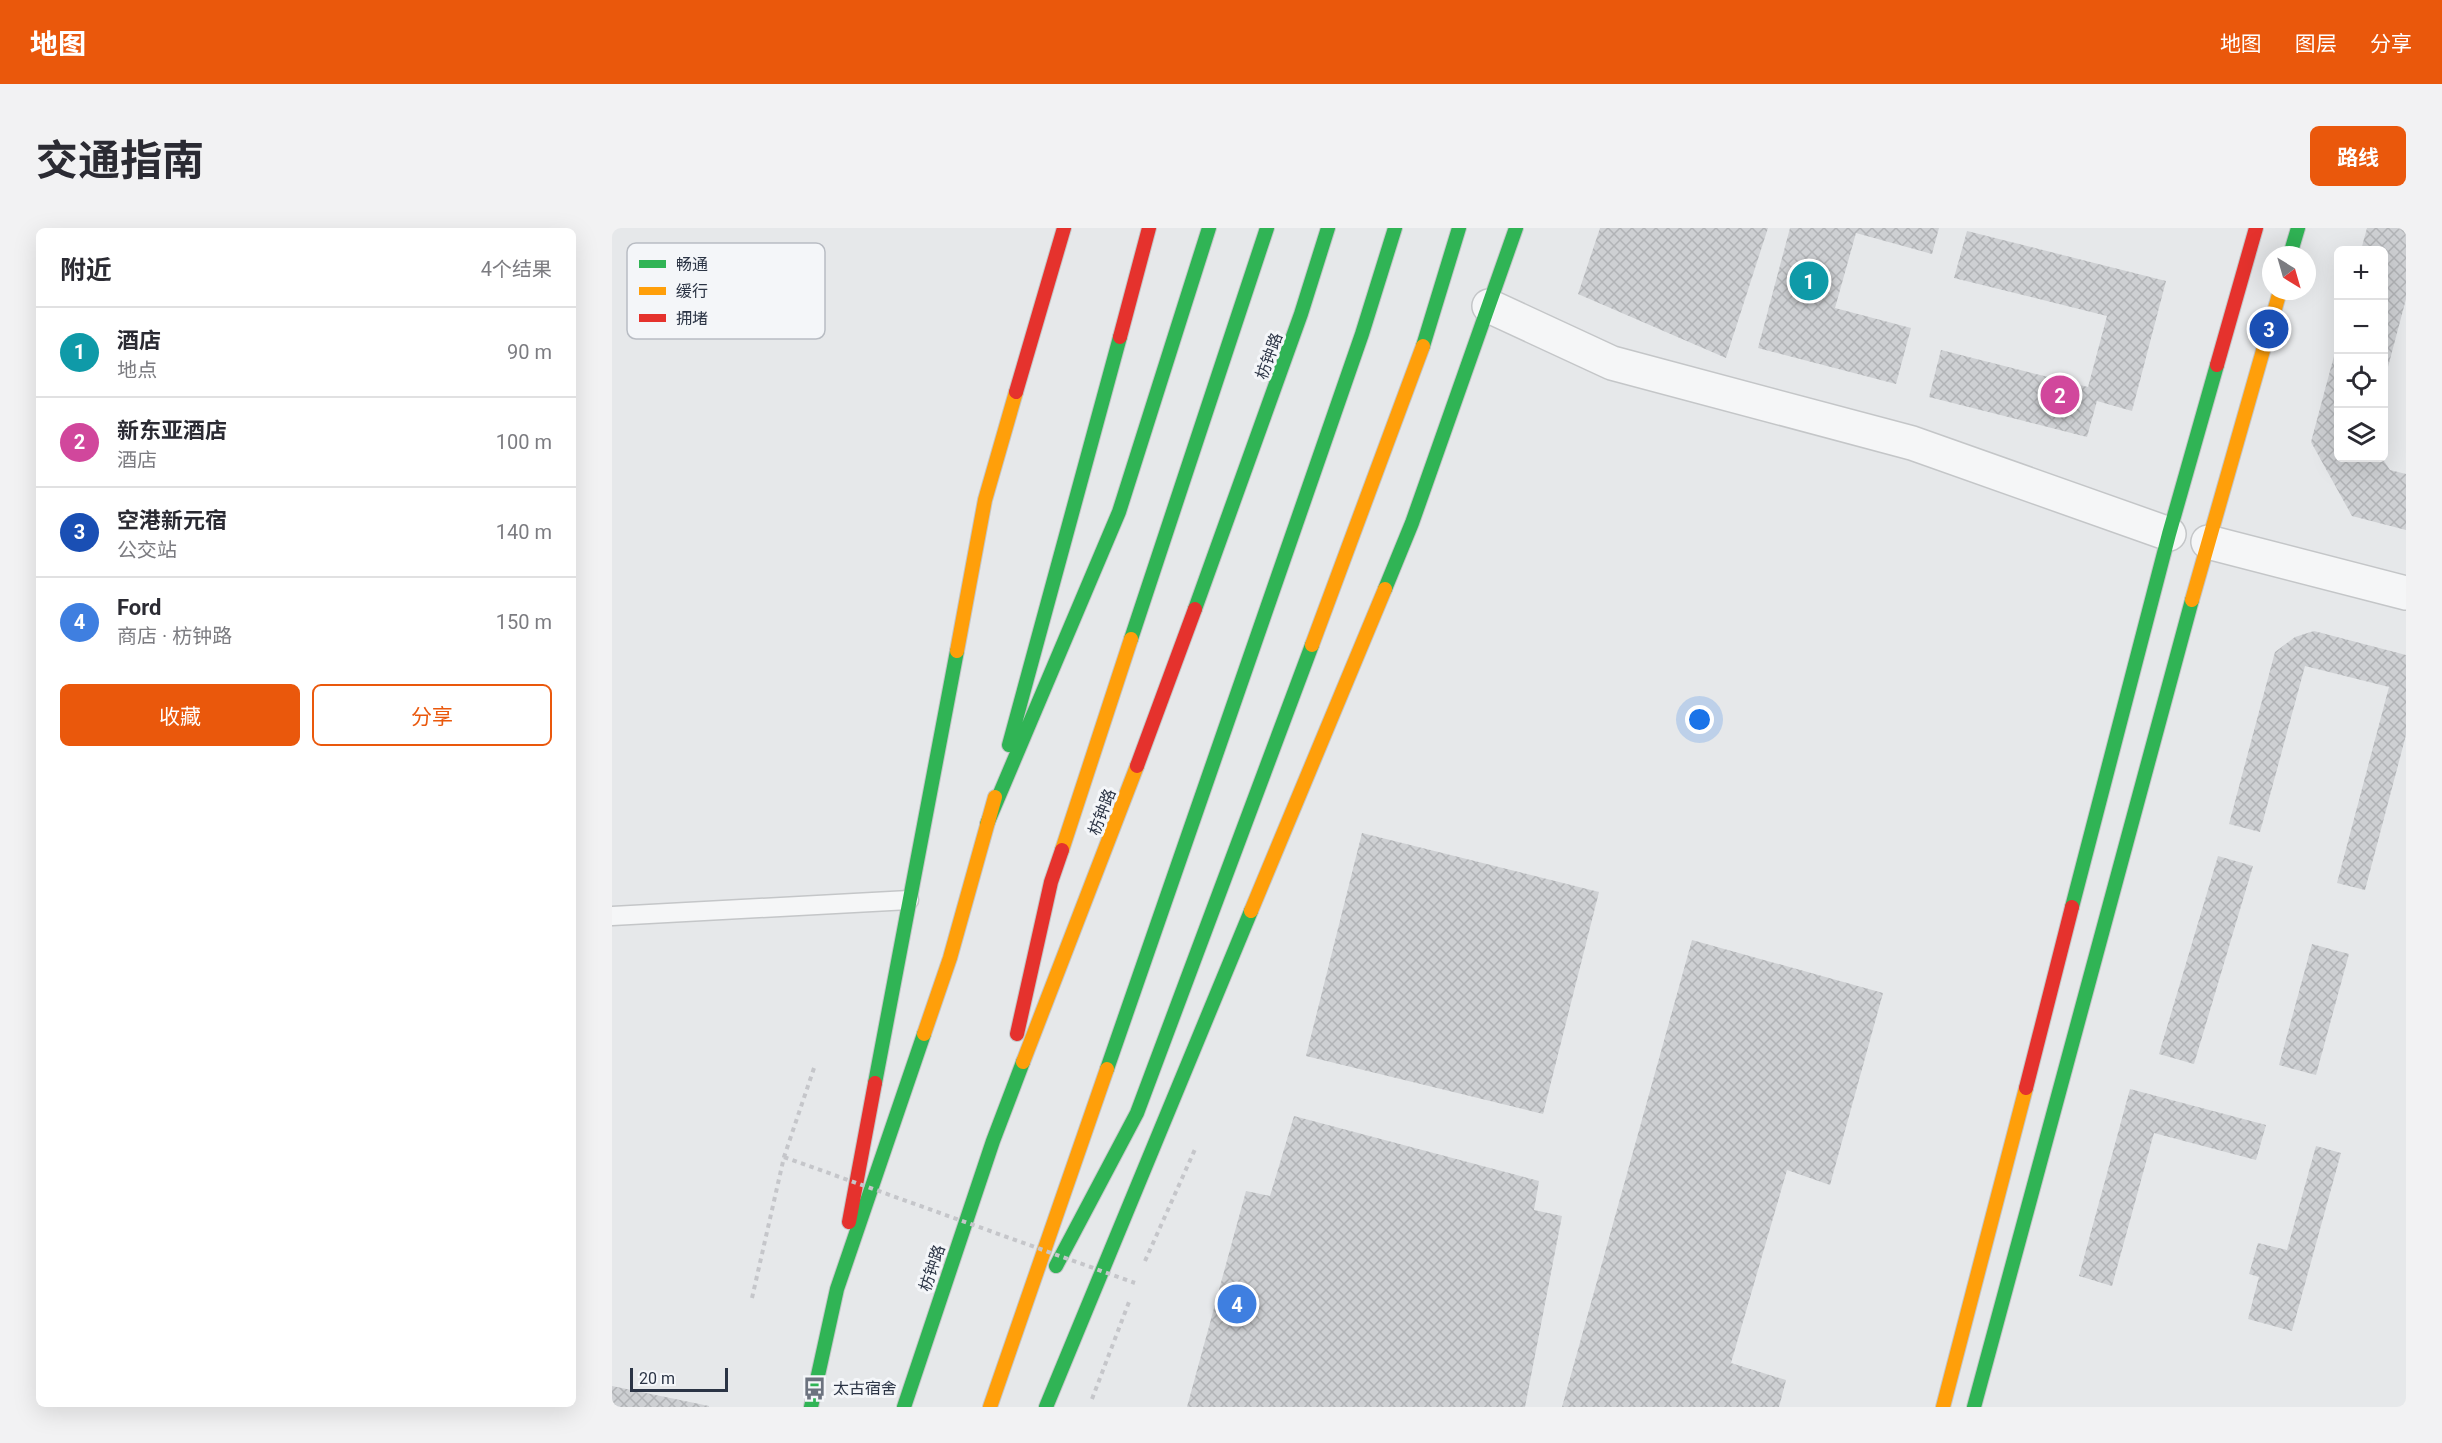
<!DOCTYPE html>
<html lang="zh">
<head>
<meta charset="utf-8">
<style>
  :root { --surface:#fff; --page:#f2f2f3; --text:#2b2b33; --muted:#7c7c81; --line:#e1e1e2; --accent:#ea580c }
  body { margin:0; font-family:Roboto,"Noto Sans SC",sans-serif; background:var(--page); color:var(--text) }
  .controls { position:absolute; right:18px; top:18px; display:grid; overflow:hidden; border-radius:9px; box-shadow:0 6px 24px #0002 }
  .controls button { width:54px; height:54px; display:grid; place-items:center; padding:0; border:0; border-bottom:2px solid var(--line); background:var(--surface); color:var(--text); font:30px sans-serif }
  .compass { position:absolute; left:1650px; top:18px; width:54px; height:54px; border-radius:50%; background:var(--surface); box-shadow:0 6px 24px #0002; rotate:143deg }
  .scale { position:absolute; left:18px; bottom:15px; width:98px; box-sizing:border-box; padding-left:6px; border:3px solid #2b3445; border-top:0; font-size:16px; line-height:21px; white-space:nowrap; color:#2b3445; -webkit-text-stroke:4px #f4f6f9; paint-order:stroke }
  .you { position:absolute; left:1088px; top:492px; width:21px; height:21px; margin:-15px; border:4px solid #fff; border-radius:50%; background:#1a73e8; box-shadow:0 0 0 9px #1a73e833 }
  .badge { display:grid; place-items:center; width:39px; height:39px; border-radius:50%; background:var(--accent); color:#fff; font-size:20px; font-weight:700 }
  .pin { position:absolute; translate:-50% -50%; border:3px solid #fff; box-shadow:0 2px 6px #0006 }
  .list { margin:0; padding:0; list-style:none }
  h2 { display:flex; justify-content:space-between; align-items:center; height:78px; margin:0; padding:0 24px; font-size:26px }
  h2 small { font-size:20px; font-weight:400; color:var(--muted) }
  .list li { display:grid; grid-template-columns:39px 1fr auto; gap:18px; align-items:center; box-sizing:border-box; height:90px; padding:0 24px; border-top:2px solid var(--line) }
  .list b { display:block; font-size:22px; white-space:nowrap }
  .list p { margin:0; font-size:20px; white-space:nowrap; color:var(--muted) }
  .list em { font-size:20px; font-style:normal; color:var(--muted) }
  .actions { display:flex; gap:12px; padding:18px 24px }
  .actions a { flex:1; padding:14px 0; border:2px solid var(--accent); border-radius:9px; text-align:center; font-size:21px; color:var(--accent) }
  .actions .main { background:var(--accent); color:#fff }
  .icon { flex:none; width:33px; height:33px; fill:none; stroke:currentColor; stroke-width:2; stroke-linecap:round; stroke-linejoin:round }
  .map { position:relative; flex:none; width:1794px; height:1179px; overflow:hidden; border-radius:9px }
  header { display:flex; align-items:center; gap:36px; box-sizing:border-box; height:84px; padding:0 30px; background:var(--accent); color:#fff }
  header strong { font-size:28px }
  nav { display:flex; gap:33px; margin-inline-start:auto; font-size:21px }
  .intro { display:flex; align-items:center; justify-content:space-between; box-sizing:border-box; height:144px; padding:0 36px }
  h1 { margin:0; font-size:42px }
  .button { padding:15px 27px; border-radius:9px; background:var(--accent); color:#fff; font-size:21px; font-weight:700 }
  main { display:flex; gap:36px; padding:0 36px }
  aside { flex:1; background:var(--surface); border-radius:9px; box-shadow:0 6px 24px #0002 }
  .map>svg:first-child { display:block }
  .building { fill:url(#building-cross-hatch) }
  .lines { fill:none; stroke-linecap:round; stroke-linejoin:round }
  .lane-casing { stroke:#c4c6c8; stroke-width:21 }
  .street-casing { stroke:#c4c6c8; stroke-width:36 }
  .fast-casing { stroke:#c4c6c8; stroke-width:16 }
  .slow-casing { stroke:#c4c6c8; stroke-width:16 }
  .jam-casing { stroke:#c4c6c8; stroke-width:16 }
  .path { stroke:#c5c6ca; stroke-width:4; stroke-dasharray:4.5 4.5; stroke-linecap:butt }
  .lane { stroke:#f5f6f7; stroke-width:18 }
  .street { stroke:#f5f6f7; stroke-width:33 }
  .fast { stroke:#30b455; stroke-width:14 }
  .slow { stroke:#ff9f0a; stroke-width:14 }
  .jam { stroke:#e5322d; stroke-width:14 }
  .path-bridge { stroke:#c5c6ca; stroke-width:4; stroke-dasharray:4.5 4.5; stroke-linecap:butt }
  .labels { text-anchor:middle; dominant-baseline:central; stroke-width:6; stroke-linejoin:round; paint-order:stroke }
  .street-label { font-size:16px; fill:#2b3445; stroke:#f4f6f9 }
  .poi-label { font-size:16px; fill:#2b3445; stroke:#f4f6f9; text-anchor:start }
  .key { fill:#f4f6f9; stroke:#b8bcc3; stroke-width:1.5 }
  .key-label { font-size:16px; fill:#2b3445 }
</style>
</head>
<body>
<header>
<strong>地图</strong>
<nav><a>地图</a><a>图层</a><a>分享</a></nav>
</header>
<div class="intro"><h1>交通指南</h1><a class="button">路线</a></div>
<main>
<aside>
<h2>附近<small>4个结果</small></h2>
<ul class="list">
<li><span class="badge" style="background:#0f9aa8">1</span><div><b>酒店</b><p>地点</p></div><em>90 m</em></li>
<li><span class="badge" style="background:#d1479c">2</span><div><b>新东亚酒店</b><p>酒店</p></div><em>100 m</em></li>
<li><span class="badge" style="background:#1a4fb4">3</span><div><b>空港新元宿</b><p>公交站</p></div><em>140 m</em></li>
<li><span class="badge" style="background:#3f7fe0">4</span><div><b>Ford</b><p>商店 · 枋钟路</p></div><em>150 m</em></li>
</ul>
<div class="actions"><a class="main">收藏</a><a>分享</a></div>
</aside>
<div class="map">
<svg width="1794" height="1179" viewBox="0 0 1794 1179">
  <defs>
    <pattern id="building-cross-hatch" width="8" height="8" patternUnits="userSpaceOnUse" patternTransform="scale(1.5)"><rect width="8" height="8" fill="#ced0d3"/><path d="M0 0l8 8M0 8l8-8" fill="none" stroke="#b1b3b6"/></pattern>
  </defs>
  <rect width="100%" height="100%" fill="#e6e8ea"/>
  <path class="building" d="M988 0H1156L1114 130 966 66Z
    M1178 0H1327L1320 26 1244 5 1223 80 1299 100 1284 156 1146 120Z
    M1755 0H1794V71L1772 154V22H1749Z
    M1355 3 1554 53 1520 183 1485 173 1475 209 1317 169 1329 122 1476 159 1495 88 1342 50Z
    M1726 113V230H1770L1778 242 1794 246V302L1740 288 1699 214Z
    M1702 403 1794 427V507L1753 662 1725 655 1777 459 1693 438 1648 604 1617 596 1663 424 1683 409Z
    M750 605 987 664 931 886 694 828Z
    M1606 628 1641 638 1582 836 1547 826Z
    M1080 712 1271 765 1218 957 1175 942 1119 1135 1174 1152 1167 1179H950Z
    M1700 716 1737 726 1704 847 1667 837Z
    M1518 861 1654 897 1644 932 1542 905 1500 1058 1467 1048Z
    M682 888 927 953 922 982 950 988 913 1179H575L634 963 658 968Z
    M1704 918 1729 925 1680 1103 1636 1091 1647 1049 1637 1046 1646 1015 1675 1022Z
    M0 1158 97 1178V1179H0Z"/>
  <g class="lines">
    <defs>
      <path id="lane" d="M0 688 297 672"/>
      <path id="street" d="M877 78 1000 135 1300 215 1557 306
        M1596 314 1794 365"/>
      <path id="fast" d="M1678 27 1686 0
        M811 118 847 0
        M773 361 800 295 904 0
        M583 381 689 86 716 0
        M519 411 655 0
        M397 517 508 109
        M375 596 507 284 597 0
        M1460 679 1557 306 1605 137
        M495 841 750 106 783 0
        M263 855 345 423
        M444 1038 525 885 700 417
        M199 1179 225 1061 312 806
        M292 1179 381 913 411 834
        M434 1179 639 683
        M1362 1179 1580 372"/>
      <path id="slow" d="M1580 372 1668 63
        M700 417 811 118
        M345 423 373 272 404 164
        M450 622 519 411
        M639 683 773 361
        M312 806 338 730 383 569
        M411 834 525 538
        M378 1179 495 841
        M1331 1179 1414 860"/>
      <path id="jam" d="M508 109 537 0
        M1605 137 1644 0
        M404 164 452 0
        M525 538 583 381
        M405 806 439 654 450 622
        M1414 860 1460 679
        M237 994 263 855"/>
    </defs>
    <use href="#lane" class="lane-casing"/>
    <use href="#street" class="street-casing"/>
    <use href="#fast" class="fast-casing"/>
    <use href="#slow" class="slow-casing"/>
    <use href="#jam" class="jam-casing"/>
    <path class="path" d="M533 1033 584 919
      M140 1070 172 929 202 840
      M480 1171 517 1074"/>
    <use href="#lane" class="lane"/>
    <use href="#street" class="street"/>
    <use href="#fast" class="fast"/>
    <use href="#slow" class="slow"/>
    <use href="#jam" class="jam"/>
    <path class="path-bridge" d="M172 929 523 1055"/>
  </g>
  <defs>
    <symbol id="bus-bare" viewBox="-9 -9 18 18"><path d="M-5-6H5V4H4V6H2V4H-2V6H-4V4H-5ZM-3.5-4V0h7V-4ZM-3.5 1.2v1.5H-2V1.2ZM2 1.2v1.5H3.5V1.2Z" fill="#6c737f" stroke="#f4f6f9" stroke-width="2.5" paint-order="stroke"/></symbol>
  </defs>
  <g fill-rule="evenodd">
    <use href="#bus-bare" x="186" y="1144" width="33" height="33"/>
  </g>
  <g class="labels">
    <g class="street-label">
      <text transform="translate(657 128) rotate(-70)">枋钟路</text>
      <text transform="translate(490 584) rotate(-69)">枋钟路</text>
      <text transform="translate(320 1040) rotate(-71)">枋钟路</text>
    </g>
    <g class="poi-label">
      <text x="221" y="1160">太古宿舍</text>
    </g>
  </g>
  <rect x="15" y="15" width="198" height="96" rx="9" class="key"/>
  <rect x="27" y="32" width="27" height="8" fill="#30b455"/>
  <rect x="27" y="59" width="27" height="8" fill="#ff9f0a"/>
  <rect x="27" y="86" width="27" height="8" fill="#e5322d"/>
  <g class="key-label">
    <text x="64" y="42">畅通</text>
    <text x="64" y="69">缓行</text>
    <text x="64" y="96">拥堵</text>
  </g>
</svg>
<div class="controls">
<button>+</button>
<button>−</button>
<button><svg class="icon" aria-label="locate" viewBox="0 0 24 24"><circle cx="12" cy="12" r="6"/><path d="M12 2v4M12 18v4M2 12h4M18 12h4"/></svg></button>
<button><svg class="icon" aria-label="layers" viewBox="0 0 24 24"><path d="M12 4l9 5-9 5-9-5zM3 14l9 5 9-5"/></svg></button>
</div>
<svg class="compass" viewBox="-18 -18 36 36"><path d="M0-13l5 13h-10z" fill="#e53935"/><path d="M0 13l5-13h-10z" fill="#7c7c81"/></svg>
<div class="scale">20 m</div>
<div class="you"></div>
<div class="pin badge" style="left:1197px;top:53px;background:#0f9aa8">1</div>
<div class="pin badge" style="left:1448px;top:167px;background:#d1479c">2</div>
<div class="pin badge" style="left:1657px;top:101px;background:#1a4fb4">3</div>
<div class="pin badge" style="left:625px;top:1076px;background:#3f7fe0">4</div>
</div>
</main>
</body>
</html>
